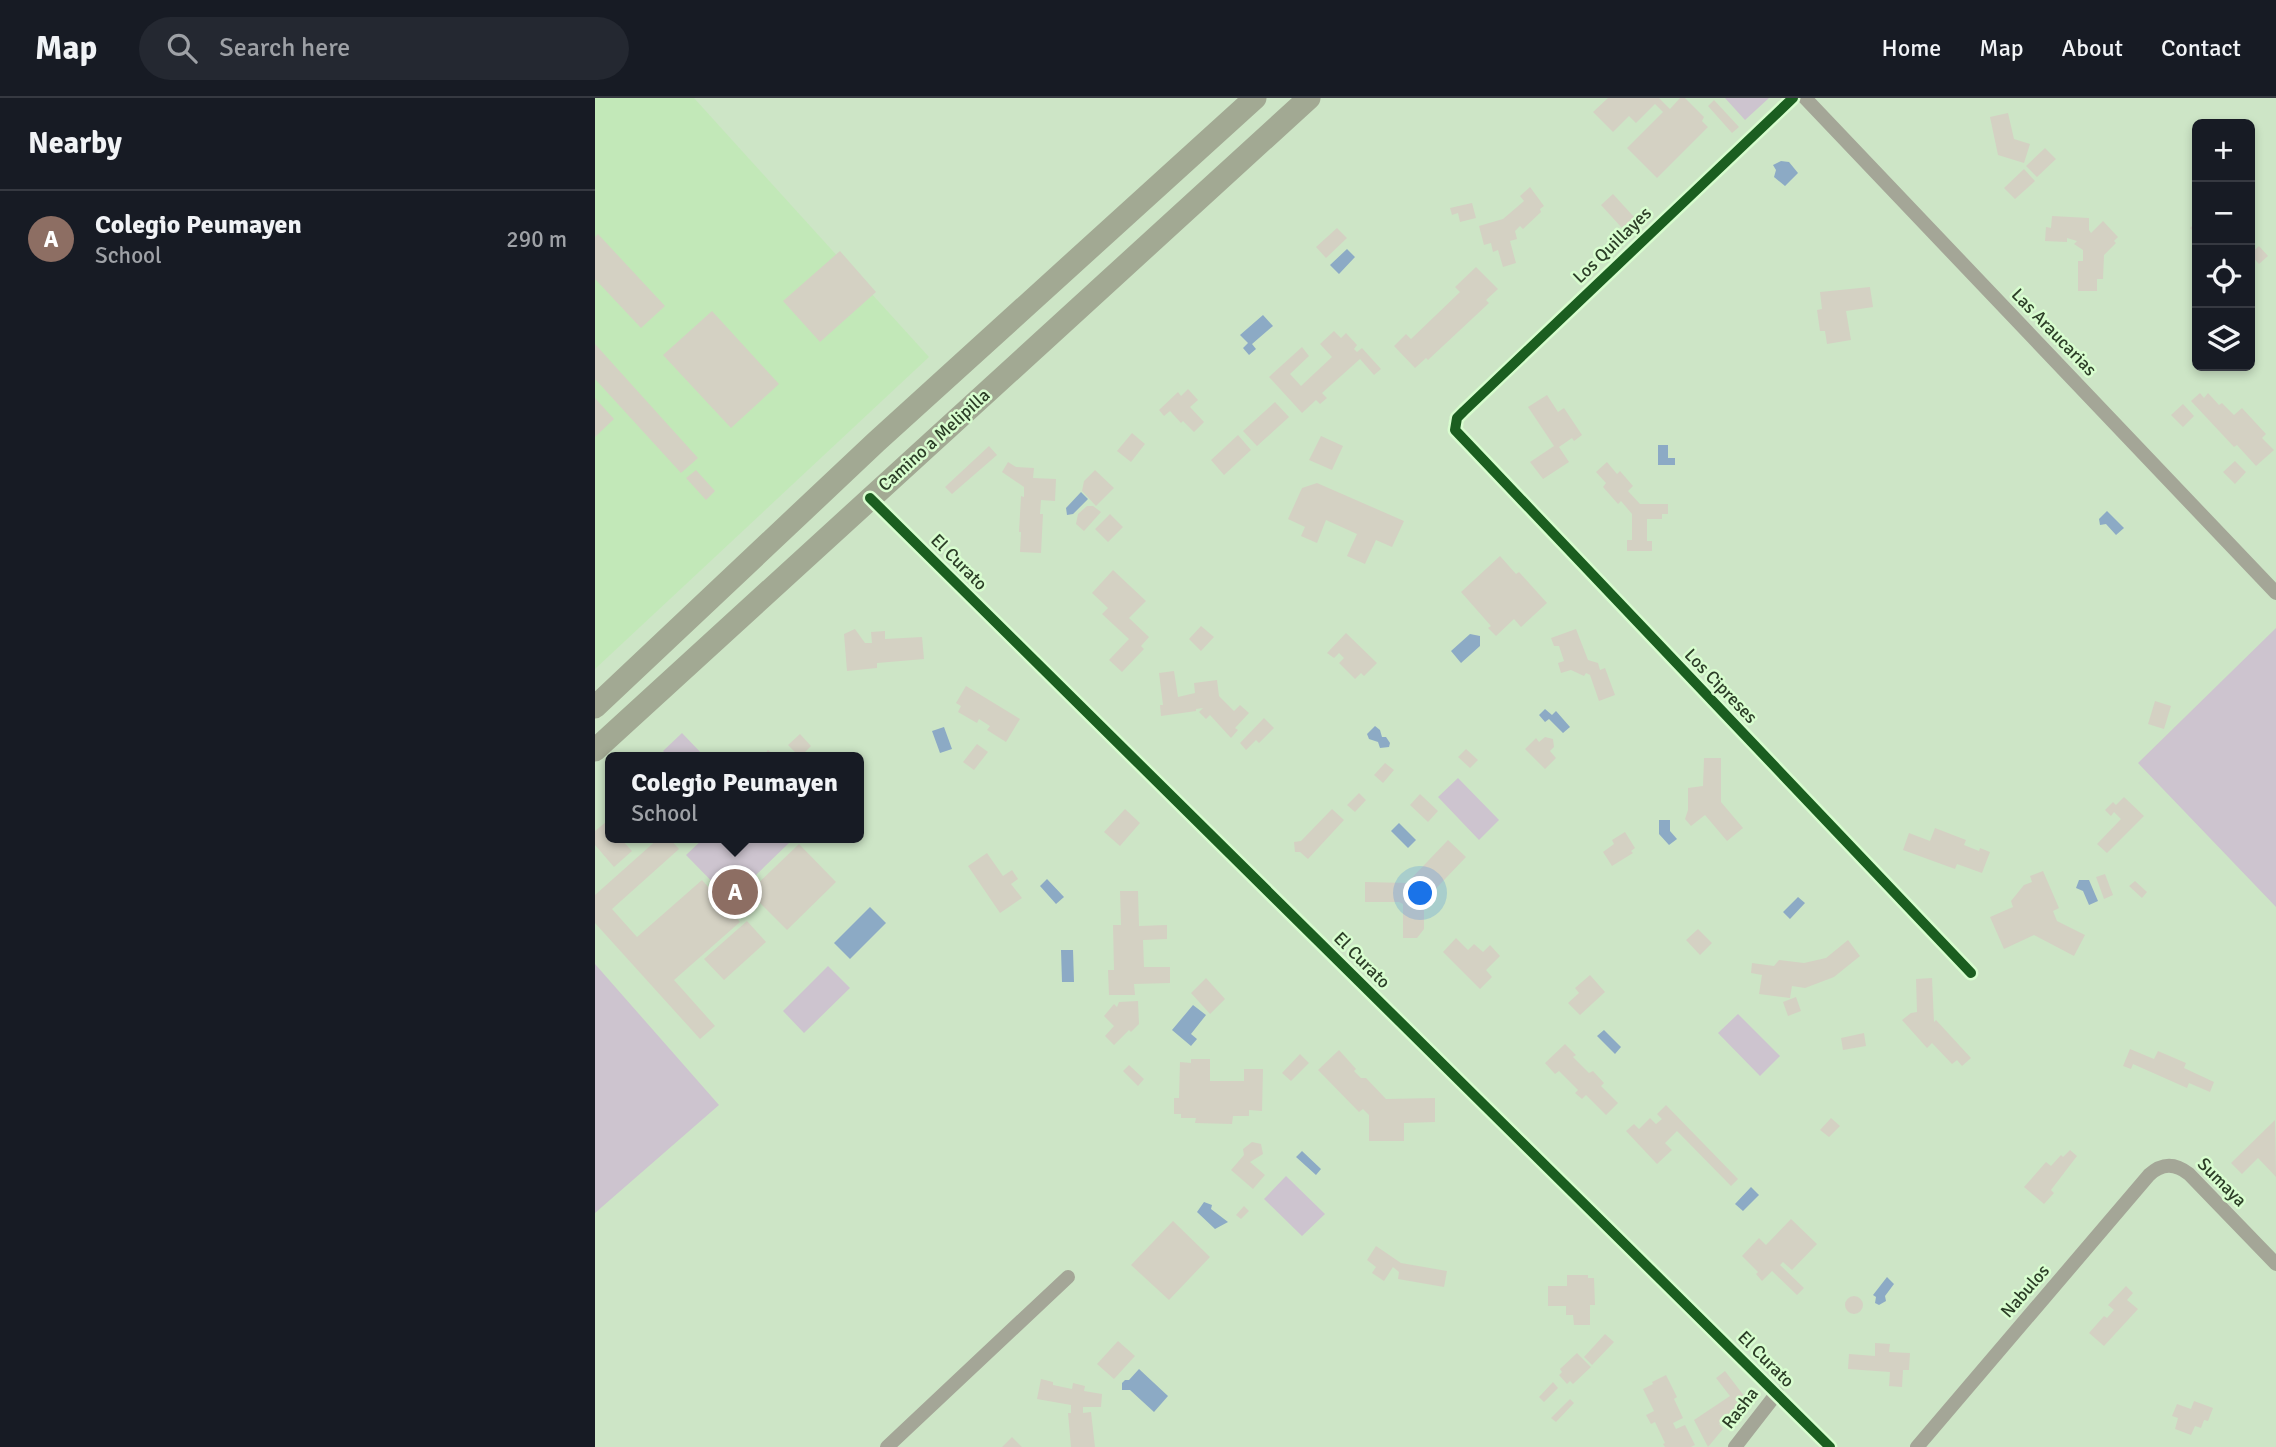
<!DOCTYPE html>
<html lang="en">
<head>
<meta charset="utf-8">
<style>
  :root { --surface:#171b24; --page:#242831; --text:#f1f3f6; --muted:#9ea1a6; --line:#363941; --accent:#0b8043 }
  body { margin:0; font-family:Signika,sans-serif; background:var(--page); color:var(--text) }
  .controls { position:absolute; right:21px; top:21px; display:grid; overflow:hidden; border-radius:10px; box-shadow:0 4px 10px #0003 }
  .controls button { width:63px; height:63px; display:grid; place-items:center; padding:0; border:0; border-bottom:2px solid var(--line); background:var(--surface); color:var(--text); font:35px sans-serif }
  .you { position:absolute; left:826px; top:796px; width:24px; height:24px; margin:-18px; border:5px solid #fff; border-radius:50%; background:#1a73e8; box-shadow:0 0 0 10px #1a73e833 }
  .badge { display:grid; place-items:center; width:46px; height:46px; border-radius:50%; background:var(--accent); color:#fff; font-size:23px; font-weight:700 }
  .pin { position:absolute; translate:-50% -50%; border:4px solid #fff; box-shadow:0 2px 7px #0006 }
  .popup { position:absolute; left:10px; top:654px; width:259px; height:91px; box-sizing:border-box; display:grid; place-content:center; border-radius:10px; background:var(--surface); filter:drop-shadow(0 2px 5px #0005); font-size:23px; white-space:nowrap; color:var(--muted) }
  .popup b { font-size:26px; color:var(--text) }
  .popup::after { content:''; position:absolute; left:50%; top:100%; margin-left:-14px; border:14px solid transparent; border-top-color:var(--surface) }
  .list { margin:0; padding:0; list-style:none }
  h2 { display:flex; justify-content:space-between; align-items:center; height:91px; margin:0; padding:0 28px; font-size:30px }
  h2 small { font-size:23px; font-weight:400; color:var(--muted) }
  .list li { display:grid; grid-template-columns:46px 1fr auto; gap:21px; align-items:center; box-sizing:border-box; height:98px; padding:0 28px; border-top:2px solid var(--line) }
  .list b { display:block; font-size:26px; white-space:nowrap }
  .list p { margin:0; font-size:23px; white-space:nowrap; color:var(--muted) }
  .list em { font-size:23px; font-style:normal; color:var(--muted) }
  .icon { flex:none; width:38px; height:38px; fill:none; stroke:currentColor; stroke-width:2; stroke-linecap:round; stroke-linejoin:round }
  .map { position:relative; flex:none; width:1681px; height:1349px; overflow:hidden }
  header { display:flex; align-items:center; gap:42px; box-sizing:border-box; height:98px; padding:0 35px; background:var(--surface); border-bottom:2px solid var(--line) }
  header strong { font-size:33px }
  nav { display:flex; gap:38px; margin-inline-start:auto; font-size:24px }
  .search { width:490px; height:63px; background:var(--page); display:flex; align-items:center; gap:18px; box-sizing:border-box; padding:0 24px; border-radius:38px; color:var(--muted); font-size:26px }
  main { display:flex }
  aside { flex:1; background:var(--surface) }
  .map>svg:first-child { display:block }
  .built { fill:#c2e8b8 }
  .green { fill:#cdc4cf }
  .water { fill:#8caac5 }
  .building { fill:#d4d1c3 }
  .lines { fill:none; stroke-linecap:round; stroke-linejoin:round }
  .minor { stroke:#a4a697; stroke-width:14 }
  .primary { stroke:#a2a993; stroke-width:23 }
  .cycleway-casing { stroke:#d8fdcf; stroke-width:15 }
  .cycleway { stroke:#1b5e20; stroke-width:10 }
  .labels { text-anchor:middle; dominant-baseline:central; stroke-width:5; stroke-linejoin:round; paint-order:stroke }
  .street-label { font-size:18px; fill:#2c3e27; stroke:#d8fdcf }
</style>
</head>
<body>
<header>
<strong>Map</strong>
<div class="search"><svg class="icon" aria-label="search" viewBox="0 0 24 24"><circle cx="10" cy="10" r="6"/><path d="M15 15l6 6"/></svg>Search here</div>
<nav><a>Home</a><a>Map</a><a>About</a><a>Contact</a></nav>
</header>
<main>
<aside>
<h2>Nearby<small></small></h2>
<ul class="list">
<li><span class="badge" style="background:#8d6e63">A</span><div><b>Colegio Peumayen</b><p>School</p></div><em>290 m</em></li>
</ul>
</aside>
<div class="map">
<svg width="1681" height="1349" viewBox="0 0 1681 1349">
  <rect width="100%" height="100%" fill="#cde5c6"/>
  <path class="built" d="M0 0H99L334 259 0 571Z"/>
  <path class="green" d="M1130 0H1174L1150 22Z
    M1681 530V809L1543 665Z
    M87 635 110 659H74L68 653Z
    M863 680 904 722 884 742 843 699Z
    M109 740H191L195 744 135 802 91 757Z
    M0 866 124 1007 0 1115Z
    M233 868 255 890 209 935 188 913Z
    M1143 916 1185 958 1165 978 1123 935Z
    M691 1078 730 1116 707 1138 669 1101Z"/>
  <path class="water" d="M1186 63 1194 64 1203 75 1190 88 1179 79 1181 72 1178 67Z
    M752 151 760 159 744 176 735 167Z
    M668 217 678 228 657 246 661 251 654 257 648 250 653 245 645 237Z
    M1063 347H1073V360H1080V367H1063Z
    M486 394 493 401 478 416 472 417 471 410Z
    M1512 413 1529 430 1521 437 1511 426 1505 427 1504 421Z
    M875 536 885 538V548L866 565 856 553Z
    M950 611 957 617 961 613 975 629 968 635 954 621 950 624 944 617Z
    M780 628 785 632 787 639H791L795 645 794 649 785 650 783 644 774 641 772 636Z
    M349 629 357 651 345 655 337 633Z
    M1064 722H1075V733L1082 741 1074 747 1064 736Z
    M804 725 821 742 813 750 796 733Z
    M452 781 469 799 461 806 445 788Z
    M1484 782H1494L1503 803 1494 807 1488 793 1481 790Z
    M1203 799 1210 805 1195 821 1188 814Z
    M275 809 291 825 255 861 239 845Z
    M466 852H478L479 884H467Z
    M598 907 611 917 596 936 602 941 596 948 577 932Z
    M1009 932 1026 949 1020 956 1002 938Z
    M707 1053 726 1071 721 1077 701 1059Z
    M1156 1089 1164 1097 1148 1113 1140 1106Z
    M609 1104 617 1107 616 1111 633 1124 620 1131 602 1114Z
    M1292 1179 1299 1186 1290 1198 1291 1203 1284 1207 1280 1205 1281 1199 1278 1197Z
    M544 1271 573 1298 559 1314 535 1292H527V1285L530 1282H534Z"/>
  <path class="building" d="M1013 0H1064L1075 11 1085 0H1090L1109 19 1107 23 1113 29 1062 80 1032 50 1068 14 1060 6 1041 25 1034 18 1018 34 998 14Z
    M1119 2 1144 29 1137 35 1113 8Z
    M1413 15 1419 41 1435 46 1429 65 1403 57 1395 19Z
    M1450 50 1461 61 1442 79 1431 68Z
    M1429 71 1440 83 1420 101 1409 90Z
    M935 89 949 108 945 111 946 114 928 131 925 128 920 133 922 141 915 143 921 165 908 169 903 152 898 154 896 145 889 147 884 128 908 121 929 103 925 98Z
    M1018 96 1039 119 1027 130 1006 107Z
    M877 105 881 120 865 124 863 115 857 117 855 110Z
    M1457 118 1494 120V132L1496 135 1508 123 1523 139 1519 143 1521 145 1509 157 1508 181H1502V193H1483V163H1488V152L1479 146 1482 143 1472 140V144L1450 143 1451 129 1456 130Z
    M1602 123V137L1595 130Z
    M742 130 752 140 731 160 721 149Z
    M3 136 70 208 46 230 0 181V139Z
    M1664 148 1673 158 1664 166 1655 156Z
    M245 153 281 194 225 244 188 203Z
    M881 169 903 191 891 202 894 205 833 262 831 260 820 270 799 248 811 236 816 241 865 194 860 189Z
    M1275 189 1278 209 1251 213 1256 242 1232 246 1230 233H1225L1222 212 1227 211 1225 194Z
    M117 213 184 286 136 330 68 257Z
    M739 233 746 240 751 235 762 247 759 251 762 254 767 250 786 271 779 277 765 261 727 295 732 300 725 306 721 302 707 315 674 279 707 249 714 258 695 276 706 288 737 259 725 246Z
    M0 246 103 360 86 375 0 281Z
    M593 291 603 302 595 309 609 324 599 334 588 323 586 325 575 313 569 318 564 312 583 294 586 298Z
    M1605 295 1609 300 1613 295 1624 307 1627 305 1639 317 1647 310 1671 336 1667 340 1679 352 1661 368 1642 347 1639 349 1596 303Z
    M952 297 963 314 969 310 987 337 979 343 977 340 964 349 974 364 948 381 935 364 959 348 933 309Z
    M0 300 19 321 0 339Z
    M680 304 694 319 662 348 648 333Z
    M1588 306 1599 318 1588 329 1576 317Z
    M537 335 550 346 536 364 522 353Z
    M643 337 656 352 629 377 616 362Z
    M726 338 748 348 737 372 714 362Z
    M394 348 402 357 357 396 350 389Z
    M1640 363 1651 374 1640 386 1628 374Z
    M413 364 421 369 439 370 438 380 461 381 460 403 446 402 445 416H448L446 455 425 454 426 434H424L426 398 429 399V389L407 374Z
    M1012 364 1022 376 1025 373 1038 388 1033 393 1045 406H1073V416H1067V421H1052V443H1057V453H1032V442H1037V416L1026 403 1023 406 1008 389 1011 385 1001 374Z
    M101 372 120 393 111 402 91 380Z
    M500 372 519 390 501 408 487 393 489 383Z
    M722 385 809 423 797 449 781 442 770 466 752 458 762 436 731 422 722 445 706 438 710 429 693 421 707 390Z
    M492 408H498L506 414 489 433 481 426 483 416Z
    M515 416 528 429 513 444 500 431Z
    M905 458 921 476 924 474 952 505 926 529 919 521 901 538 893 530 896 528 866 494Z
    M518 472 551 503 534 520 554 539 546 548 549 551 527 574 514 562 534 541 507 516 513 510 497 495Z
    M606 528 619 539 606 553 594 541Z
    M260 531 270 545H277L276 534 290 533V541L327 539 329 561 282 565V570L252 573 249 536Z
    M981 531 993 562 1003 565 1005 572 1010 570 1020 597 1004 603 995 577 991 575 989 578 976 572 966 575 963 565 969 563 964 548H959L956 540Z
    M751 535 782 565 769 578 766 575 760 581 744 565 749 560 744 555 739 560 732 555Z
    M579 573 583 599 600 595 599 585 622 582 624 598 639 613 645 607 654 615 640 630 643 632 636 640 615 617 611 621 604 614 608 610 601 611V613L566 618 565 607H568L564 575Z
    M371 588 425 621 411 644 392 632 395 628 384 621 382 625 363 614 366 608 361 605Z
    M1560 603 1576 608 1569 631 1553 626Z
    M669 620 679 630 664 645 661 642 651 652 645 645Z
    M205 636 216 648 205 659 193 647Z
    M950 639 958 641 959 649 955 653 961 660 950 671 930 651 941 640 944 644Z
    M382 646 393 654 379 672 368 664Z
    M871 651 883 662 875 670 863 659Z
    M173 652 181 659H167Z
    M1109 660H1126V704L1148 730 1132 743 1110 717 1096 728 1090 721 1093 712V690L1108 688Z
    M790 665 799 672 788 685 779 677Z
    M764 695 771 702 760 714 752 707Z
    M825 696 843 713 833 724 815 707Z
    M1529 699 1549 718 1512 755 1502 746 1526 721 1519 714 1516 718 1510 712 1518 704 1521 707Z
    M530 711 545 725 525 748 509 734Z
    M737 711 749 722 713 761 705 754H700L699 744 706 743Z
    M11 724 16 729V740H25L37 753 19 769 0 747V733Z
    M1340 730 1371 742 1369 747 1384 753 1385 750 1395 754 1387 775 1362 766 1360 771 1308 752 1314 735 1335 743Z
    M1030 734 1040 750 1036 753 1038 755 1017 768 1008 754 1019 746 1017 742Z
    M64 740H74L84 751 17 811 42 839 107 782 145 824 79 882 120 928 105 941 0 825V797Z
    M853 742 871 759 829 803V831L822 840H808V806L804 804H770V784L812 785Z
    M204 746 241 784 192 832 154 794Z
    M392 755 408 778 417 772 423 781 416 786 427 800 405 815 373 768Z
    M1448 773 1464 810 1458 813 1462 823 1490 837 1479 858 1439 837 1409 851 1395 819 1418 809 1416 803 1429 787 1437 784 1435 778Z
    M1510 776 1518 797 1509 801 1501 779Z
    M1540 783 1552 794 1547 800 1534 788Z
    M525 793H543L544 828 572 827V841L548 842 549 869H575V885L539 886 540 897H514L513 872H519L518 827H526Z
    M152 823 171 844 129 882 109 861Z
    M1103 831 1117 845 1105 857 1091 842Z
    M861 840 873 852 879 846 888 854 895 847 905 858 891 872 897 879 885 891 848 854Z
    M1253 842 1265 858 1239 879 1210 890 1197 888 1195 900 1164 896 1167 877 1156 875 1157 865 1179 868 1184 862 1209 865 1231 860Z
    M995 877 1010 894 985 917 973 905 984 895 980 890Z
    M611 880 630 901 615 916 596 895Z
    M1337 880 1339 924 1341 922 1376 960 1367 968 1362 962 1357 966 1337 945 1332 950 1307 922 1316 915 1322 914 1321 881Z
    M1201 899 1206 913 1193 918 1188 904Z
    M543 903 544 926 536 934 534 932 519 947 510 938 519 928 509 918 519 906 522 909 524 904Z
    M1269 935 1271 948 1248 952 1246 940Z
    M970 946 981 957 978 959 994 975 998 973 1009 985 1006 988 1023 1005 1011 1017 991 997 987 1001 980 995 983 992 964 973 960 976 950 965Z
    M1535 951 1559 961 1563 953 1591 965 1589 970 1619 984 1615 994 1594 985 1592 990 1538 966 1536 971 1528 968Z
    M744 952 761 971 759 973 766 980H771L791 1001 840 1000V1024L809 1025V1043H774V1017L768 1011 764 1014 723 972Z
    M705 956 714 965 696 983 687 975Z
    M596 961H615V983H649V971H668L667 1013 654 1012V1018H638L637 1026 600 1025 601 1020H586V1016H579V1000H584L585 964 596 965Z
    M534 967 549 981 543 988 528 973Z
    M1071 1007 1143 1081 1136 1088 1082 1033 1070 1045 1077 1052 1062 1066 1031 1033 1039 1026 1044 1031 1055 1020 1061 1026 1067 1021 1062 1016Z
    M1236 1020 1245 1028 1234 1039 1225 1032Z
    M1680 1022 1681 1079 1663 1060 1647 1076 1636 1065Z
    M657 1044 666 1046 668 1056 655 1064 670 1077 658 1091 636 1072 649 1057 648 1051Z
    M1475 1052 1482 1058 1456 1092 1459 1095 1449 1106 1429 1089 1451 1064 1456 1068 1466 1057 1468 1059Z
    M649 1108 654 1113 646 1121 641 1117Z
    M1196 1121 1222 1146 1197 1172 1188 1164 1185 1167 1209 1190 1202 1197 1177 1173 1167 1183 1161 1176 1163 1174 1147 1158 1164 1140 1171 1147Z
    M578 1123 615 1159 574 1202 536 1167Z
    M781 1148 806 1165 852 1173 849 1189 803 1181 804 1174 798 1169 789 1183 777 1175 781 1169 772 1162Z
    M972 1177H993V1180H999L1000 1207H995V1227H979L978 1217H971V1208H953V1188H972Z
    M1531 1188 1538 1195 1532 1202 1543 1211 1509 1248 1494 1235 1509 1218 1512 1220 1519 1212 1513 1207Z
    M1250 1207a9 9 0 1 1 18 0a9 9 0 1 1-18 0Z
    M1010 1236 1019 1244 997 1267 989 1259Z
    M523 1243 540 1258 519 1281 502 1266Z
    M1280 1245 1295 1246 1294 1254 1315 1255 1314 1272H1308L1307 1289 1294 1288 1295 1274 1253 1271 1254 1256 1280 1258Z
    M982 1255 996 1269 978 1286 975 1283 972 1286 964 1277 967 1274 965 1271Z
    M1130 1273 1153 1303 1124 1326 1128 1331 1113 1349 1099 1322 1135 1298 1121 1280Z
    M1071 1277 1082 1299 1079 1301 1088 1320 1078 1325 1081 1331 1090 1327 1100 1347 1096 1349H1070L1068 1346 1070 1345 1060 1324 1056 1326 1051 1317 1059 1313 1048 1291 1058 1286 1057 1284Z
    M446 1281 458 1284V1287L477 1291 478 1285 490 1288 489 1293 507 1296 506 1309H488V1315L496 1314 500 1349H476L473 1315H476V1307L442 1301Z
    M958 1284 963 1290 949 1304 944 1299Z
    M975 1301 979 1305 961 1324 956 1320Z
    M1599 1303 1618 1310 1613 1323 1609 1322 1606 1330 1600 1328 1596 1337 1580 1331 1583 1320 1577 1318 1582 1306 1596 1311Z
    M417 1339 427 1349H407Z"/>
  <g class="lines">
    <path class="minor" d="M1198 0 869 313 862 320 860 332 1376 875
      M1210 0 1681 495
      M275 400 1235 1349
      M292 1349 473 1179
      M1140 1349 1182 1295
      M1322 1349 1554 1077C1567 1065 1580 1065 1594 1076L1681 1166"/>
    <path class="primary" d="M0 609 281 344 660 0
      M0 652 714 0"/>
    <defs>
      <path id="cycleway" d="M1198 0 869 313 862 320 860 332 1376 875
        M275 400 1235 1349"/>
    </defs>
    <use href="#cycleway" class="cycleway-casing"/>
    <use href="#cycleway" class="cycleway"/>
  </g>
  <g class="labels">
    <g class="street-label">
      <text transform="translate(1017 147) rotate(-44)">Los Quillayes</text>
      <text transform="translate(1459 234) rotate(46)">Las Araucarias</text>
      <text transform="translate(339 342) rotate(-42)">Camino a Melipilla</text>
      <text transform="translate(364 464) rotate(45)">El Curato</text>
      <text transform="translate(1126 588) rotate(46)">Los Cipreses</text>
      <text transform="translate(767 862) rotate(45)">El Curato</text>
      <text transform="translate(1627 1084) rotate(45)">Sumaya</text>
      <text transform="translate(1430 1193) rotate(-49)">Nabulos</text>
      <text transform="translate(1171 1261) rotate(45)">El Curato</text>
      <text transform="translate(1145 1310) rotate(-52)">Rasha</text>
    </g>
  </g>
</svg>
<div class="controls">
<button>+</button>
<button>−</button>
<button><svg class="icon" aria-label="locate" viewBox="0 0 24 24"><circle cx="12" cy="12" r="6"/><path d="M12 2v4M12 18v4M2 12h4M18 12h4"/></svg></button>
<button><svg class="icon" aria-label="layers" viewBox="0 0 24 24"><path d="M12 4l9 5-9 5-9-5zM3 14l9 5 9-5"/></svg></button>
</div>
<div class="you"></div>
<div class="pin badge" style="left:140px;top:794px;background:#8d6e63">A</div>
<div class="popup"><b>Colegio Peumayen</b>School</div>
</div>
</main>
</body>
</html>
